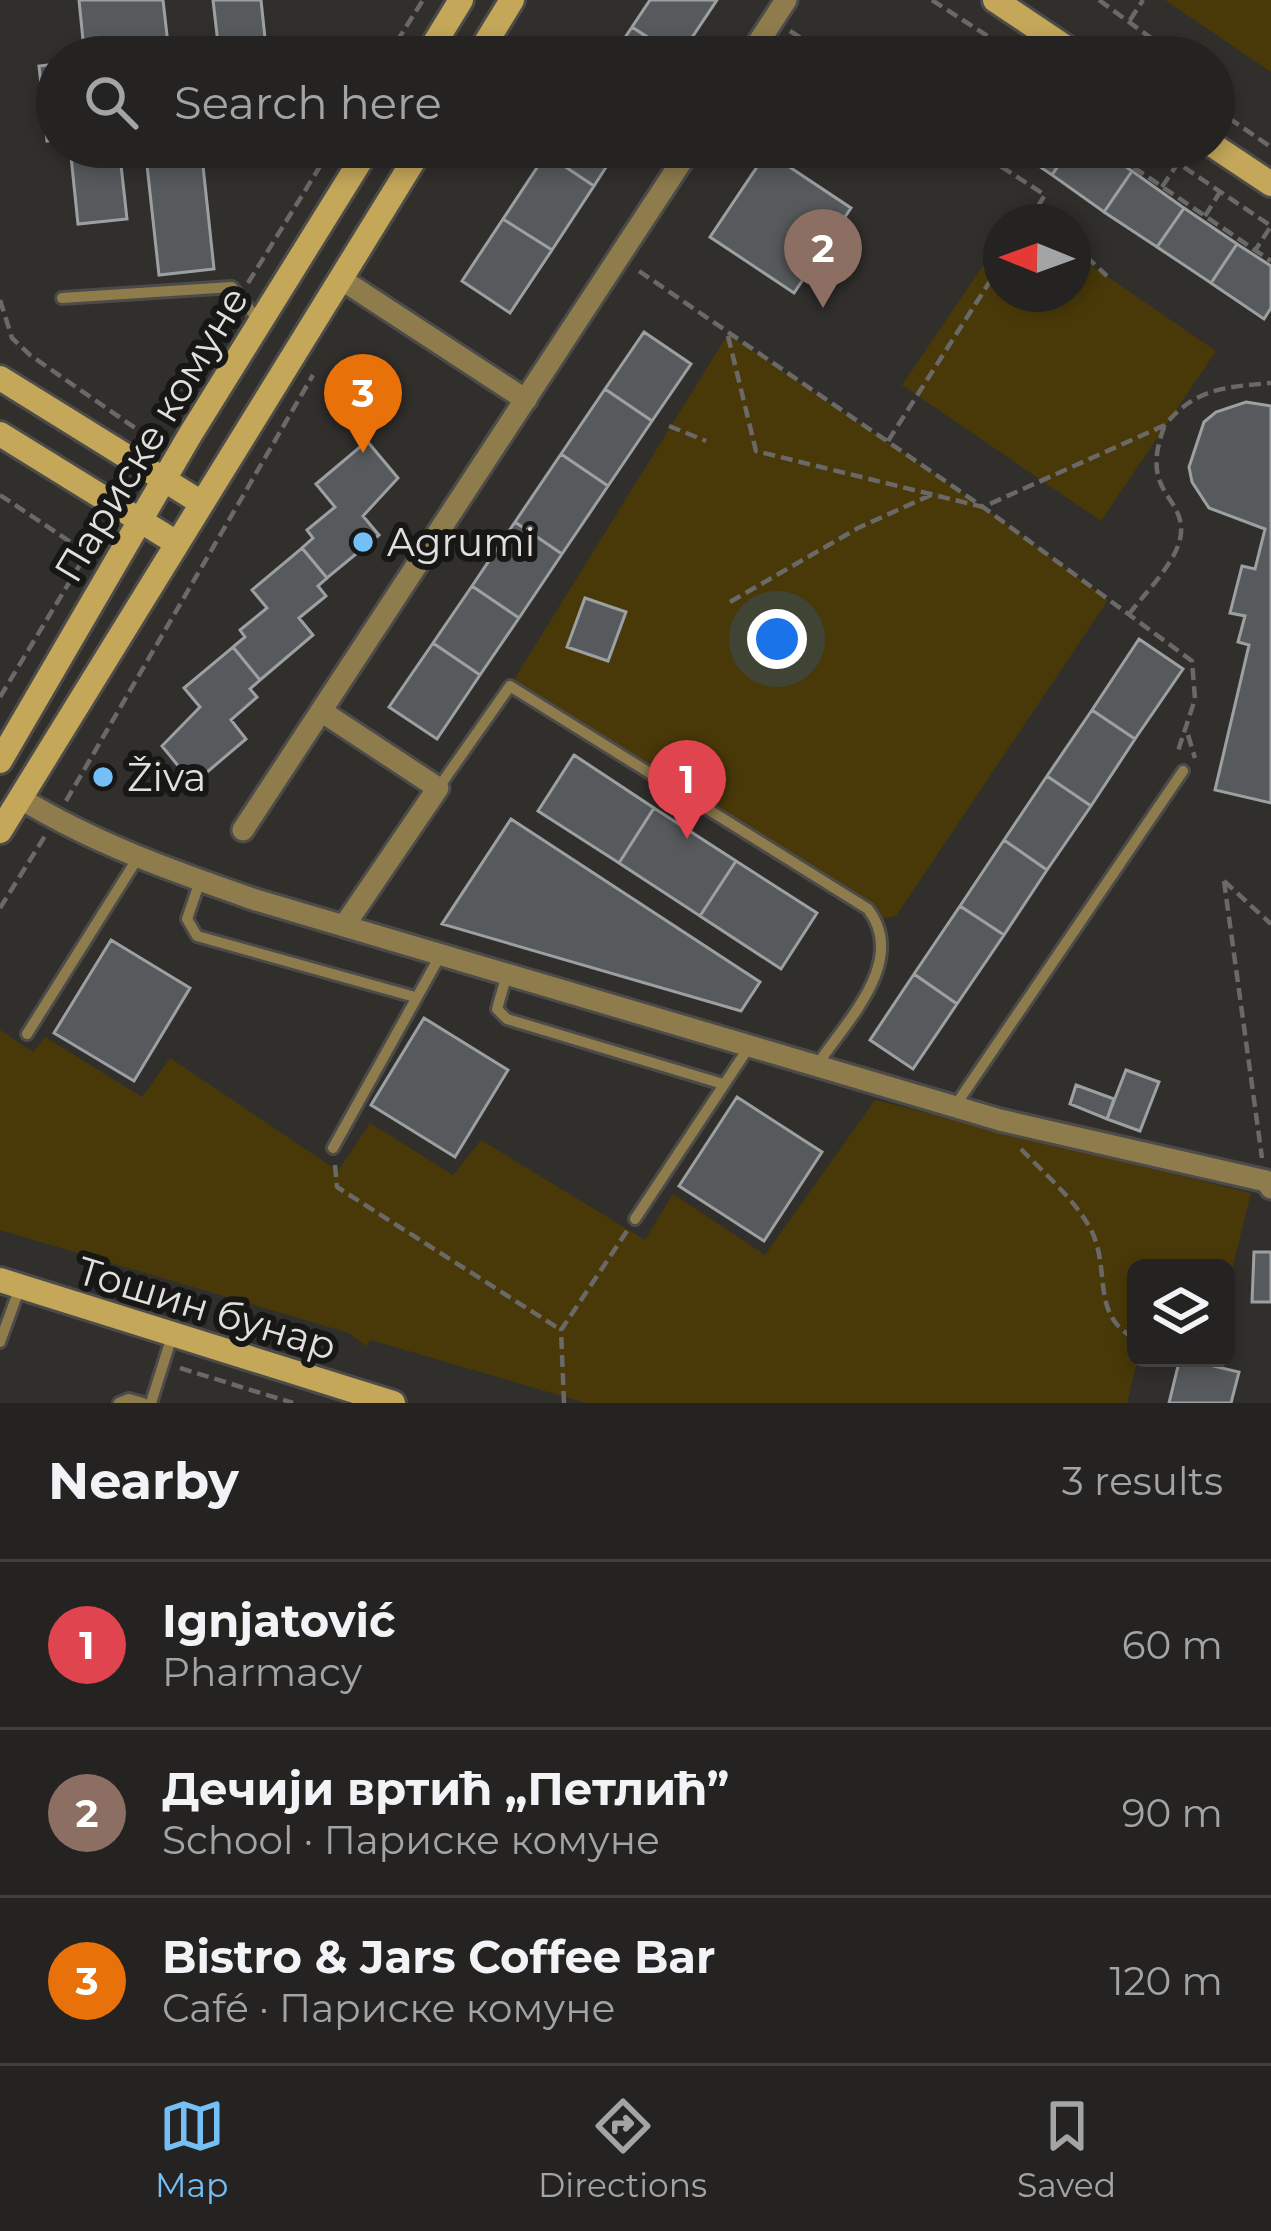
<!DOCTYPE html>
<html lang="en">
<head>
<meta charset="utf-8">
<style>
  :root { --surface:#242321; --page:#2c2b2a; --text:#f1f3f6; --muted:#a3a4a5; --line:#41403f; --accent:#74c0f6 }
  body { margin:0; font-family:Montserrat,sans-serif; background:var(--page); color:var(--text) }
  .controls { position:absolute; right:36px; bottom:36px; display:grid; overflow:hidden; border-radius:18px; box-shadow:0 6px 18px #0003 }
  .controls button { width:108px; height:108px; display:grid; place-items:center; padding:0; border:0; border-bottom:3px solid var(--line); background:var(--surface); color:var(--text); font:60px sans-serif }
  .compass { position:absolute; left:983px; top:204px; width:108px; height:108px; border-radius:50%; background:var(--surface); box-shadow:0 6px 18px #0003; rotate:271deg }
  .you { position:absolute; left:777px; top:639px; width:42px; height:42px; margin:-30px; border:9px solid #fff; border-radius:50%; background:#1a73e8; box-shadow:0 0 0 18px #1a73e833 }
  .badge { display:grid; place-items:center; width:78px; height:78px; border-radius:50%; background:var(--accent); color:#fff; font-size:39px; font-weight:700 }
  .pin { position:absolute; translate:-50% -99px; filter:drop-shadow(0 3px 6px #0008) }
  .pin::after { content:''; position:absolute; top:63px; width:42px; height:36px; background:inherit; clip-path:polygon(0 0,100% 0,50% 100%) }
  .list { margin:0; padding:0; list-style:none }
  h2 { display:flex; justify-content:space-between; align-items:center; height:156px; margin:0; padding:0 48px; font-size:51px }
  h2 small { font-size:39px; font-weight:400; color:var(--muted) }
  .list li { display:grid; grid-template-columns:78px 1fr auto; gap:36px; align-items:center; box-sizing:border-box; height:168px; padding:0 48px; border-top:3px solid var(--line) }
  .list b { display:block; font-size:45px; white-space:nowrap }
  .list p { margin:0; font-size:39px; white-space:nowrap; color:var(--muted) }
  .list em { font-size:39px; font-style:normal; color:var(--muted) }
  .icon { flex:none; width:66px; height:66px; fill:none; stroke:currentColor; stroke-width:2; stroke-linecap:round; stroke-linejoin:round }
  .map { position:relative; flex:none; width:1271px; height:1403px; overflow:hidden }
  .search { position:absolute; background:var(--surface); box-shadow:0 6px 18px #0003; left:36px; right:36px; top:36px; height:132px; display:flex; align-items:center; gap:30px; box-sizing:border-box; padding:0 42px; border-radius:66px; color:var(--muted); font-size:45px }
  .sheet { height:660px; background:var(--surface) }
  nav { display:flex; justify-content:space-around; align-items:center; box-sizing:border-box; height:168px; border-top:3px solid var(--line); background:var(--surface); font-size:33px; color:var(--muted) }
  nav a { display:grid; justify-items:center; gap:6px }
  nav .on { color:var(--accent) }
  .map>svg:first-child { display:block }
  .green { fill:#493909 }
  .building { fill:#575a5c; stroke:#9da0a2; stroke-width:3 }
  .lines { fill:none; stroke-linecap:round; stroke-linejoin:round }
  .lane-casing { stroke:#4c4b49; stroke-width:16 }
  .street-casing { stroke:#4c4b49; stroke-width:27 }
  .secondary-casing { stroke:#4c4b49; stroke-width:30 }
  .path { stroke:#6a6967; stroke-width:4.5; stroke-dasharray:12 6; stroke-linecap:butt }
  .lane { stroke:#8e7c4d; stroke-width:10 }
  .street { stroke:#8e7c4d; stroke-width:21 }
  .secondary { stroke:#c4a759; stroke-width:24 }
  .poi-dot { fill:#74c0f6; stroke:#171716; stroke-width:4.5 }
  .labels { text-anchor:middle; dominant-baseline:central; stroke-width:12; stroke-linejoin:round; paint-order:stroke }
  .street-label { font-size:39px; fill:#e1e0df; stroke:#171716 }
  .poi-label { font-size:39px; fill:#e1e0df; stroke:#171716; text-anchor:start }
</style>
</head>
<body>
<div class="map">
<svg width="1271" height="1403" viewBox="0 0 1271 1403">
  <rect width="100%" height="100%" fill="#302f2c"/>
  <path class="green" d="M1165 0H1271V72Z
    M1001 239V294H1073V253L1216 351 1101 521 902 385Z
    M728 334 983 507 1108 600 896 916 876 920 510 686Z
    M0 1030 33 1052 45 1037 142 1097 170 1058 338 1171 370 1123 453 1175 481 1140 645 1240 673 1194 765 1255 875 1100 1251 1193 1226 1294V1268H1136L1138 1358 1127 1403H586L371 1340 366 1346 349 1333 0 1230Z"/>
  <path class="building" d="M79 0H163L168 44 146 47 147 57H102L100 38 83 40Z
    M213 0H261L267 57H176L219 52Z
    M650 0H717L679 57 632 27Z
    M632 27 676 57H612Z
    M57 64V140L47 141 39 66Z
    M70 147H119L127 219 78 224Z
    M145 147H201L214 269 159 275Z
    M551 147H619L594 186 546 154Z
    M1011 147H1071L1052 175Z
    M1071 147H1098L1132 171 1104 212 1052 175Z
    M767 152 851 208 794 293 710 237Z
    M546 154 594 186 552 250 503 219Z
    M1132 171 1184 208 1157 247 1104 212Z
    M1184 208 1237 244 1211 283 1157 247Z
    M503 219 552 250 510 313 462 281Z
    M1237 244 1271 266V308L1264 319 1211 283Z
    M644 332 691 364 652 421 605 389Z
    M605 389 652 421 608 486 561 454Z
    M1246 402 1271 406V803L1215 790 1249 645 1238 642 1245 616 1230 613 1242 566 1255 569 1265 529 1209 508 1192 482 1189 467 1204 422 1216 412Z
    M367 441 398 478 363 516 379 535 327 578 302 548 313 538 307 530 335 507 316 484Z
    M561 454 608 486 562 554 515 522Z
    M515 522 562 554 519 618 472 586Z
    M302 548 327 578 318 586 326 596 299 618 313 635 260 680 233 647 245 637 240 630 267 608 252 590Z
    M472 586 519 618 480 675 433 643Z
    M585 598 626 612 608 661 567 647Z
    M1139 639 1183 669 1135 739 1092 710Z
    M433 643 480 675 437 739 389 707Z
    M233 647 260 680 250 689 257 697 231 720 246 739 193 784 162 746 200 707 184 688Z
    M1092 710 1135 739 1091 806 1047 776Z
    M574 755 654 808 619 863 538 811Z
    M1047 776 1091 806 1047 870 1004 840Z
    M654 808 736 861 700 916 619 863Z
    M511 819 760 982 741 1011 442 924Z
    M1004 840 1047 870 1004 935 960 906Z
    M736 861 817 913 781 969 700 916Z
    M960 906 1004 935 957 1004 914 974Z
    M111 940 190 988 134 1081 54 1033Z
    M914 974 957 1004 913 1069 870 1040Z
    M424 1018 508 1070 455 1157 371 1105Z
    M1126 1070 1159 1082 1140 1131 1107 1119Z
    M1076 1085 1114 1099 1107 1119 1070 1104Z
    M737 1097 822 1152 764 1241 679 1186Z
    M1254 1252H1271V1302H1252Z
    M1180 1358 1239 1372 1231 1403H1169Z"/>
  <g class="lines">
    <defs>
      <path id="lane" d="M62 298 232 287 258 320
        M439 787 510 686 868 909C908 961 847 1020 818 1064
        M200 881 187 919 197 936 415 997
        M507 974 497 1009 507 1019 723 1084
        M27 1034 139 856
        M955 1106 1183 771
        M333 1148 441 954
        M635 1219 749 1047
        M0 1342 20 1287
        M119 1403 129 1399 143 1403
        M151 1403 172 1336"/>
      <path id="street" d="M749 57 786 0
        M341 279 526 400
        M321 711 438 788 344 926
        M20 798C93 843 175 872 256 900L1000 1120 1266 1181 1271 1188
        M243 830 691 147"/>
      <path id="secondary" d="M995 0 1080 57
        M426 57 461 0
        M477 57 512 0
        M1214 146 1271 184
        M0 378 200 502
        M0 434 175 542
        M0 761 190 435 369 147
        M0 831 422 147
        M0 1280 393 1403"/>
    </defs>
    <use href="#lane" class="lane-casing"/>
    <use href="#street" class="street-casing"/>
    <use href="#secondary" class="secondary-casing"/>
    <path class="path" d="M932 0 1020 57
      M1099 0 1177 57
      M1130 20 1143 0
      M790 31 831 57
      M957 46 973 57
      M387 57 423 0
      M1214 108 1271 147
      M971 147 1045 195 1028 222
      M1104 147 1271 261
      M1154 147 1271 226 1256 249
      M1162 187 1178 163
      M1035 210 1049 222
      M1205 216 1220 192
      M1073 244 1107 276
      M639 271 983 507 1192 661 1195 699 1177 754
      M248 283 332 147
      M0 300 12 338 30 355 151 439 229 313
      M728 336 756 451 983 507 1165 425C1195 388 1226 387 1271 383
      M669 426 706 441
      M888 441 1001 264
      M0 495 90 555
      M730 602 858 528 933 494
      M1129 614C1145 593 1179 560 1181 533 1184 495 1138 493 1165 425
      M0 697 87 553
      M1188 735 1195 758
      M66 801 313 375
      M1224 881 1262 1158
      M1224 881 1271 924
      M0 908 45 836
      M1021 1149C1044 1173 1072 1197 1089 1226 1113 1268 1088 1315 1136 1339
      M335 1165 337 1187 561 1330
      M180 1368 293 1403
      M564 1403 561 1330 627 1231"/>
    <use href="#lane" class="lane"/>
    <use href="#street" class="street"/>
    <use href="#secondary" class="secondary"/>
  </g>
  <g class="poi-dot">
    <circle cx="363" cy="542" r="12"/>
    <circle cx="103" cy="777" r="12"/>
  </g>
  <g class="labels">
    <g class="street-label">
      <text transform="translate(151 434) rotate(-59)">Париске комуне</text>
      <text transform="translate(207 1308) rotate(17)">Тошин бунар</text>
    </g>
    <g class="poi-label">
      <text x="387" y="542">Agrumi</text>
      <text x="127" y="777">Živa</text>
    </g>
  </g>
</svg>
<div class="controls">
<button><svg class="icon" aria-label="layers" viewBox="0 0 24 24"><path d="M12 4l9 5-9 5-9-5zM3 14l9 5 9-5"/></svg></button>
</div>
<svg class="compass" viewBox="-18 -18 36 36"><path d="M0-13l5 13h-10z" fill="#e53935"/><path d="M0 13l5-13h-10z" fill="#a3a4a5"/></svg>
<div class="you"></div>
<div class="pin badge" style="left:687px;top:839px;background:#e0444e">1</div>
<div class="pin badge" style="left:823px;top:308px;background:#8d6e63">2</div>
<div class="pin badge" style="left:363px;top:453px;background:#e8710a">3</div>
<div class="search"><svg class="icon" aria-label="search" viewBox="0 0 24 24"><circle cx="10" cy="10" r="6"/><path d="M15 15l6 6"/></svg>Search here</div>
</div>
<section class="sheet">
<h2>Nearby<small>3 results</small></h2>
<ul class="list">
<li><span class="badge" style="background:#e0444e">1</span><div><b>Ignjatović</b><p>Pharmacy</p></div><em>60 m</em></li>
<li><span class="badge" style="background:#8d6e63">2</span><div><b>Дечији вртић „Петлић”</b><p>School · Париске комуне</p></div><em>90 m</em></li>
<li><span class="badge" style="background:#e8710a">3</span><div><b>Bistro &amp; Jars Coffee Bar</b><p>Café · Париске комуне</p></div><em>120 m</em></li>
</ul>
</section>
<nav>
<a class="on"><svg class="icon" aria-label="map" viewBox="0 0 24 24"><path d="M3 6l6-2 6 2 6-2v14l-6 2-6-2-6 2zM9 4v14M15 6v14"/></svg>Map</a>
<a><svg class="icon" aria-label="directions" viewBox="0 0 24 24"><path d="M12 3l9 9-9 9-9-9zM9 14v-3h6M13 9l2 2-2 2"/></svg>Directions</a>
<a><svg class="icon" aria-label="saved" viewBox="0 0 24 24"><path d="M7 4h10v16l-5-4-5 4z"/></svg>Saved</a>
</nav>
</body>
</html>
